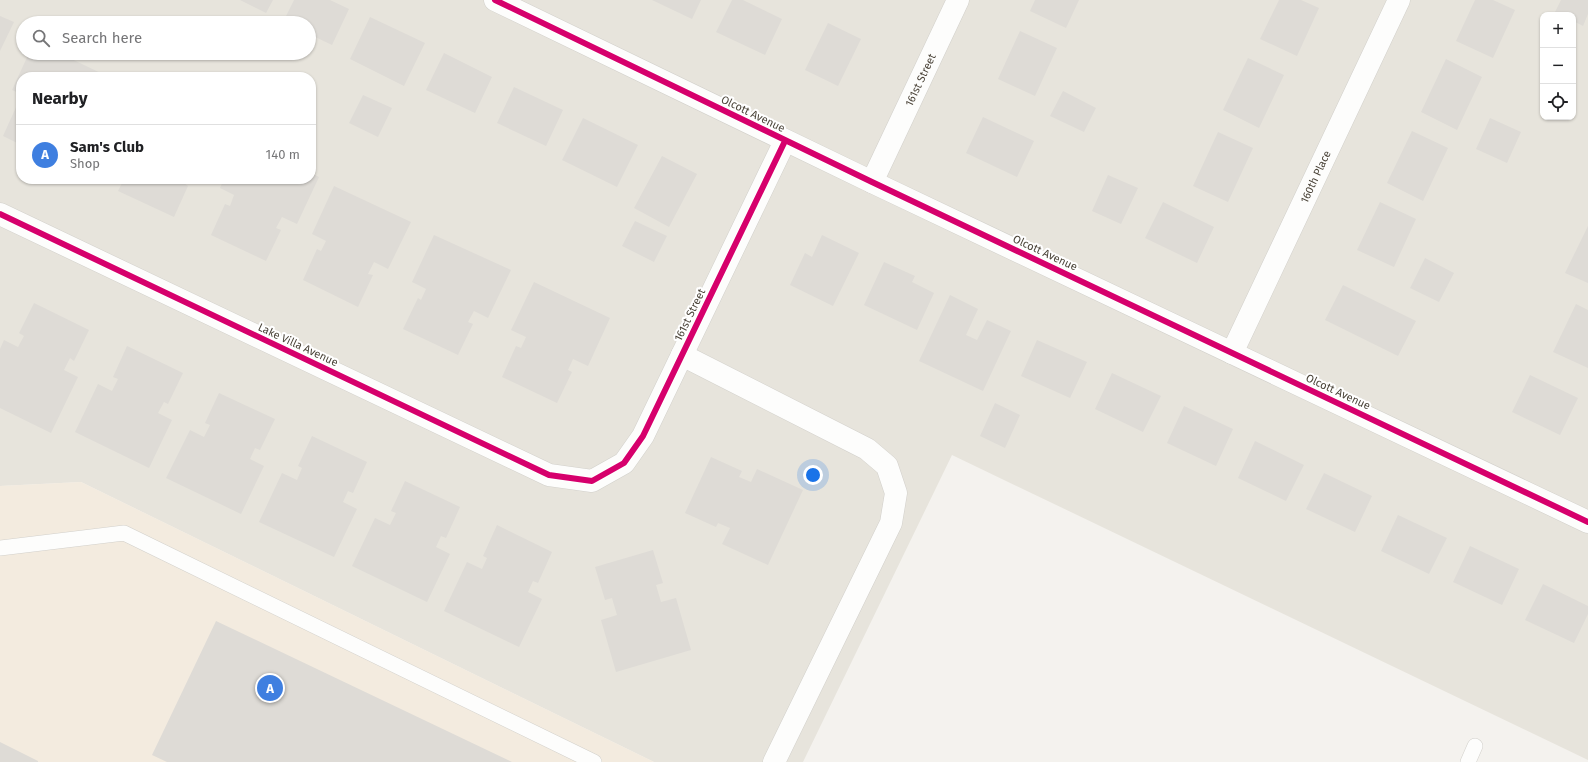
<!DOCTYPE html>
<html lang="en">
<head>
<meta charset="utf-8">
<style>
  :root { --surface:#fff; --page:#f6f6f6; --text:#202124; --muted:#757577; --line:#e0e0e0; --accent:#868178 }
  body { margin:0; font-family:"Fira Sans",sans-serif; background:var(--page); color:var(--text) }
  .controls { position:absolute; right:12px; top:12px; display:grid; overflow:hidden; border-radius:8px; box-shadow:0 1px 3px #0004 }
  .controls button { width:36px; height:36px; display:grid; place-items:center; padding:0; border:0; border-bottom:1px solid var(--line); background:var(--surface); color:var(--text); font:20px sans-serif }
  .you { position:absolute; left:813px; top:475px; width:14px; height:14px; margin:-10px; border:3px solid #fff; border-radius:50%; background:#1a73e8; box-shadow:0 0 0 6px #1a73e833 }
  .badge { display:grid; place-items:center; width:26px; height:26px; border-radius:50%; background:var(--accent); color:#fff; font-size:13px; font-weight:700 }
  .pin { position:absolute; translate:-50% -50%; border:2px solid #fff; box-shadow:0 1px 4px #0006 }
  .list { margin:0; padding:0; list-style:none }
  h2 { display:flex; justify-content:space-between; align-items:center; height:52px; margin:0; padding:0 16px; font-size:17px }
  h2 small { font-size:13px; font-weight:400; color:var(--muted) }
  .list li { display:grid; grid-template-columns:26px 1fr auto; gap:12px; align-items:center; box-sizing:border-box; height:60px; padding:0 16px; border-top:1px solid var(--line) }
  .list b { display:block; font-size:15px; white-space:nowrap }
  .list p { margin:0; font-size:13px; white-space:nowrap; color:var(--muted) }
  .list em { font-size:13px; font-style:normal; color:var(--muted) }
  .icon { flex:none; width:22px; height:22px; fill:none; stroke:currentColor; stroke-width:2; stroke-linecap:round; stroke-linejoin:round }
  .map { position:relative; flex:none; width:1588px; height:762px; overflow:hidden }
  .search { position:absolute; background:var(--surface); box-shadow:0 1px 3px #0004; left:16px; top:16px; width:300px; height:44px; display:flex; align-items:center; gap:10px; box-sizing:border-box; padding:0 14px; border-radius:22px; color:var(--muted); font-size:15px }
  .panel { position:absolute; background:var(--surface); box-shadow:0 1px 3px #0004; left:16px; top:72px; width:300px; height:112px; border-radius:16px }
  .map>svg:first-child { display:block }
  .residential { fill:#e7e4dc; fill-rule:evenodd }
  .commercial { fill:#f3ebdf }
  .building { fill:#dedbd6 }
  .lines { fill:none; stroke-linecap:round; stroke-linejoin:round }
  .lane-casing { stroke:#d2d0cb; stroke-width:16 }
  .street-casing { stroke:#d2d0cb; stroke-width:23 }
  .lane { stroke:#fdfdfc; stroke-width:15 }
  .street { stroke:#fdfdfc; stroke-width:22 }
  .cycleway-casing { stroke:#fff; stroke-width:8 }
  .cycleway { stroke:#d6006c; stroke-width:6 }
  .labels { text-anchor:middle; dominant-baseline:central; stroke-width:4; stroke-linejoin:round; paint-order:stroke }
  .street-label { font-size:11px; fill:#4b4439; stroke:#fff }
</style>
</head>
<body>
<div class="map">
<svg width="1588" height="762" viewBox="0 0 1588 762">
  <rect width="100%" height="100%" fill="#f4f2ee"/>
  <path class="residential" d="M0 0H1588V760L952 455 803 762H654L81 482 0 486ZM1543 15H1573V117H1543ZM23 23H309V53H23ZM21 77H311V179H21Z"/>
  <path class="commercial" d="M81 482 654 762H0V486Z"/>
  <path class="building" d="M240 0H273L266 13Z
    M294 0H330L349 9 332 45 309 34V23L283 22Z
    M652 0H701L692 19Z
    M732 0H743L782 19 765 55 716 32Z
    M1035 0H1079L1066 28 1030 11Z
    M1279 0H1301L1319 8 1297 56 1260 39Z
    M1475 0H1493L1515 10 1493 58 1456 41Z
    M1561 0H1588V14L1583 26 1573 21V15H1561L1555 12Z
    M0 16 14 22 0 51Z
    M370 17 425 43 404 86 350 59Z
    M828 23 861 39 838 86 805 70Z
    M1020 31 1057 48 1035 96 998 79Z
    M29 53H59L109 77H21V94L12 90Z
    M444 53 492 77 475 113 426 90Z
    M1248 58 1284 75 1259 128 1223 110Z
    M1446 59 1482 77 1457 130 1421 112Z
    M514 87 563 110 546 146 497 123Z
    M1063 91 1096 108 1084 132 1050 116Z
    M363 95 392 108 378 137 349 123Z
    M17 105 21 106V145L3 136Z
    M983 117 1034 141 1017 177 966 153Z
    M583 118 638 145 617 187 562 160Z
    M1490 118 1521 132 1507 163 1476 149Z
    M1412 131 1448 148 1423 201 1387 183Z
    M1218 132 1253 148 1228 202 1193 186Z
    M662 156 697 174 669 227 634 208Z
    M311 173 319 177 297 224 282 217 276 228 281 230 266 261 211 235 225 204 230 206 234 195 220 188 224 179H311Z
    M1108 175 1138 188 1121 224 1092 211Z
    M124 179H186L184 183 188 186 174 217 118 191Z
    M334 186 411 222 388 269 374 262 368 274 373 275 358 307 303 280 317 249 321 251 326 241 312 234Z
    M1163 202 1214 227 1197 263 1145 238Z
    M1380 202 1416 219 1394 267 1357 250Z
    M635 221 667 236 654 262 622 246Z
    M1588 226V283L1565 273Z
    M434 235 511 270 488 318 474 311 468 322 473 324 458 355 403 329 418 298 421 300 426 289 412 282Z
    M822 235 859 253 833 306 790 285 805 253 812 257Z
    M1425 258 1454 273 1439 302 1410 288Z
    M884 262 915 276 912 282 934 293 917 330 864 305Z
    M534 282 610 318 588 366 573 359 568 370 572 372 557 403 502 377 516 346 521 348 526 337 511 330Z
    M1343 285 1416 321 1398 356 1325 320Z
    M950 295 978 309 966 335 977 340 987 320 1011 331 983 391 919 361Z
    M34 303 89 330 74 361 70 358 64 370 78 377 51 433 0 408V349L4 340 18 347 24 336 19 333Z
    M1576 304 1588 310V368L1553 352Z
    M1037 340 1087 362 1070 398 1021 376Z
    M127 346 183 373 168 404 164 402 158 413 172 420 149 468 75 432 98 384 112 391 118 379 113 377Z
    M1112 373 1161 396 1143 432 1095 409Z
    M1530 375 1578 398 1560 435 1512 412Z
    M219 393 275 419 260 450 255 448 250 459 264 466 241 514 166 478 190 430 204 437 210 425 205 423Z
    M995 403 1020 415 1005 448 980 436Z
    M1184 406 1233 429 1216 466 1167 443Z
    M312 436 367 462 353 493 348 491 343 502 357 509 334 557 259 522 282 473 297 480 302 468 298 466Z
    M1255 441 1304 465 1286 501 1238 478Z
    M711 457 742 471 739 477 751 482 757 469 803 490 768 565 722 544 730 528 718 523 716 527 685 513Z
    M1324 473 1372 496 1355 532 1306 509Z
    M405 481 460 507 446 538 441 536 436 547 450 554 427 602 352 566 375 518 390 525 396 513 391 511Z
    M1398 515 1447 538 1429 574 1381 551Z
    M497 525 552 552 538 583 533 581 528 592 542 599 519 647 444 611 467 562 482 569 487 558 483 556Z
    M1470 546 1519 569 1502 605 1453 582Z
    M653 550 663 583 656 585 661 602 676 598 691 650 616 672 601 620 617 615 612 598 605 600 595 567Z
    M1543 584 1588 606V614L1574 643 1525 620Z
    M216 621 512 762H167L152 755Z
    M0 742 38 761V762H0Z"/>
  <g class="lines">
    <defs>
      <path id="lane" d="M0 548 124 533 594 762
        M1468 762 1475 746"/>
      <g id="street">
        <path d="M495 0 872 182 1588 522"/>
        <path id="s1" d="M872 182 958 0"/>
        <path d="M0 214 549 475 592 481 624 463 643 436 785 141"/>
        <path id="s2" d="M1232 353 1399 0"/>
        <path d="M682 355 867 449 887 466 896 493 891 523 774 762"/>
      </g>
    </defs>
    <use href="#lane" class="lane-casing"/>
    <use href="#street" class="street-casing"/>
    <use href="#lane" class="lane"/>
    <use href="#street" class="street"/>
    <defs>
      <path id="cycleway" d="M495 0 872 182 1588 522
        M0 214 549 475 592 481 624 463 643 436 785 141"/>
    </defs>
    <use href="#cycleway" class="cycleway-casing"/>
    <use href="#cycleway" class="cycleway"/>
  </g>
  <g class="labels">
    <g class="street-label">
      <text stroke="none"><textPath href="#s1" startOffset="113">161st Street</textPath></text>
      <text transform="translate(753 114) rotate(26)">Olcott Avenue</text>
      <text stroke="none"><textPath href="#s2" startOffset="195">160th Place</textPath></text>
      <text transform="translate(1045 253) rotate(25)">Olcott Avenue</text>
      <text transform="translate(690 315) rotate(-64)">161st Street</text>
      <text transform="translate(298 345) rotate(25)">Lake Villa Avenue</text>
      <text transform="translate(1338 392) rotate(25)">Olcott Avenue</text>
    </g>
  </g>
</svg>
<div class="controls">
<button>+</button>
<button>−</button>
<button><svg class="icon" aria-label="locate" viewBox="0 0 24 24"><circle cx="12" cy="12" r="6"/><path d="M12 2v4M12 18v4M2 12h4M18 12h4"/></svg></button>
</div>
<div class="you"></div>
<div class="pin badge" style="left:270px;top:688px;background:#3f7fe0">A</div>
<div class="search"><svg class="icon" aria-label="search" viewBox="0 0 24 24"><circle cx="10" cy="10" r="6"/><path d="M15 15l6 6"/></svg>Search here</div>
<section class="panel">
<h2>Nearby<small></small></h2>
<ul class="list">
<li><span class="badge" style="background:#3f7fe0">A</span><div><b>Sam's Club</b><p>Shop</p></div><em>140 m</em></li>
</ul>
</section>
</div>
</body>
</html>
